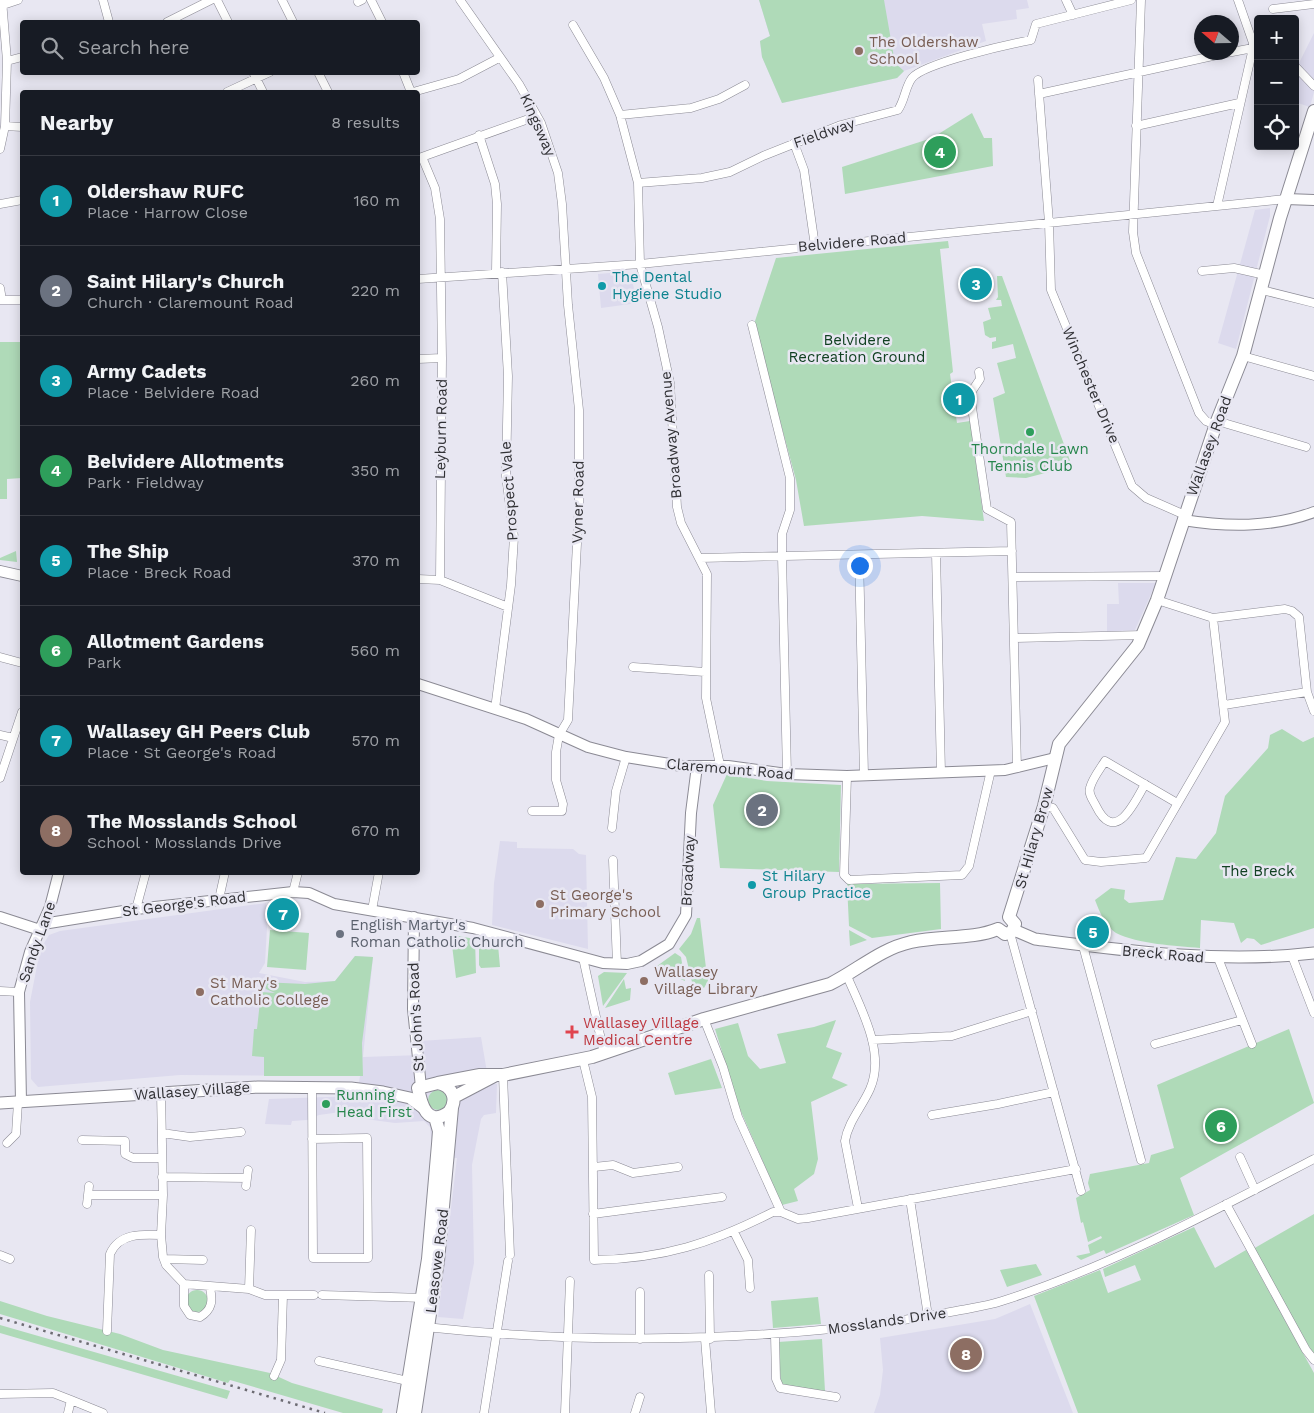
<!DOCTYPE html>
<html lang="en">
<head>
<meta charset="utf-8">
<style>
  :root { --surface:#171b24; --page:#242831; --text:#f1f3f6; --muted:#9ea1a6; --line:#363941; --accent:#7c3aed }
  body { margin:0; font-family:"Work Sans",sans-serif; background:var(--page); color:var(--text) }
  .controls { position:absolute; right:15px; top:15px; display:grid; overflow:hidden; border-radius:5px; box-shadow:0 2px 12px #0003 }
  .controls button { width:45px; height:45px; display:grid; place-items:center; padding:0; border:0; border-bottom:1px solid var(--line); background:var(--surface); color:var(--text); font:25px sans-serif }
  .compass { position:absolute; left:1194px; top:15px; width:45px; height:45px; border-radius:50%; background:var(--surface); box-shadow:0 2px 12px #0003; rotate:290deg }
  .you { position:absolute; left:859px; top:565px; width:18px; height:18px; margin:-12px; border:4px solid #fff; border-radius:50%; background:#1a73e8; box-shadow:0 0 0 8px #1a73e833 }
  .badge { display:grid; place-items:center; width:32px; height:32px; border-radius:50%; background:var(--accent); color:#fff; font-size:16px; font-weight:700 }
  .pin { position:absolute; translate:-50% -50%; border:2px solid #fff; box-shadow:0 1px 5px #0006 }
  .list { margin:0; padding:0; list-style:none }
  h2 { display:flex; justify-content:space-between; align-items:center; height:65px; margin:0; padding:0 20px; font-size:21px }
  h2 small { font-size:16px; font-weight:400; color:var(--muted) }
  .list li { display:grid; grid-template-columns:32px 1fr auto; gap:15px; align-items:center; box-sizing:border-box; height:90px; padding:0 20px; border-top:1px solid var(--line) }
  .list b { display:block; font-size:19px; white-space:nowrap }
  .list p { margin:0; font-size:16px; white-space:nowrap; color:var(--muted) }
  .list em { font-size:16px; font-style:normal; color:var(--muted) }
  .icon { flex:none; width:28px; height:28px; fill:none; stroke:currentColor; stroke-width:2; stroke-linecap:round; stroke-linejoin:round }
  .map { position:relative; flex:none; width:1314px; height:1413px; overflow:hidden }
  .search { position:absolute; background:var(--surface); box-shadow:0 2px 12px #0003; left:20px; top:20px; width:400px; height:55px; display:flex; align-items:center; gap:12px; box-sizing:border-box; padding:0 18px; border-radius:5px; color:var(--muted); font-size:19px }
  .panel { position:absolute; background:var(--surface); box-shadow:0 2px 12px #0003; left:20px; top:90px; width:400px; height:785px; border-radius:5px }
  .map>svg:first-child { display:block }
  .built { fill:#dcdaed }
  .green { fill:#afdab8 }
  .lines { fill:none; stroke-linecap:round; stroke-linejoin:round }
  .minor-casing { stroke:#8b8a94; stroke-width:9 }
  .tertiary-casing { stroke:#8b8a94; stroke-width:12 }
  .secondary-casing { stroke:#8b8a94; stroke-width:13 }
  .primary-casing { stroke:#8b8a94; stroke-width:14 }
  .minor { stroke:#fff; stroke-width:8 }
  .tertiary { stroke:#fff; stroke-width:10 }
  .secondary { stroke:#fff; stroke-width:11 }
  .primary { stroke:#fff; stroke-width:12 }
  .rail { stroke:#6d6c73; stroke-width:2.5; stroke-dasharray:2.5 5; stroke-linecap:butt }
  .education-dot { fill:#8d6e63; stroke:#e8e7f2; stroke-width:2 }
  .culture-dot { fill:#0f9aa8; stroke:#e8e7f2; stroke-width:2 }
  .leisure-dot { fill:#2e9e5b; stroke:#e8e7f2; stroke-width:2 }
  .worship-dot { fill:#6b7280; stroke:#e8e7f2; stroke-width:2 }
  .health-dot { fill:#e0444e; stroke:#e8e7f2; stroke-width:2 }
  .labels { text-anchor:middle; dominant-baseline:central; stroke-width:5; stroke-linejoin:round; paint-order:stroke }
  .education-label { font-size:15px; fill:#785e54; stroke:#e8e7f2; text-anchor:start }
  .street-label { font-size:15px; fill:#313135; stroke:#e8e7f2 }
  .culture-label { font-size:15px; fill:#0d838f; stroke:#e8e7f2; text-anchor:start }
  .park-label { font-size:15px; fill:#114122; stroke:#e8e7f2 }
  .leisure-label { font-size:15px; fill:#27864d; stroke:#e8e7f2 }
  .worship-label { font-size:15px; fill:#5b616d; stroke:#e8e7f2; text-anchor:start }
  .health-label { font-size:15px; fill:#be3a42; stroke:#e8e7f2; text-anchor:start }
</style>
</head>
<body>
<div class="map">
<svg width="1314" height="1413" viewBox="0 0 1314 1413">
  <rect width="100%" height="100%" fill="#e8e7f2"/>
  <path class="built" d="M759 0H1027L1029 8 1016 10 1017 19 982 24 986 41 904 71 897 78 782 103 762 57 760 41 770 36Z
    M1314 33V92L1310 107 1295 102V71Z
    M1270 208V216L1236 349 1218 343 1255 210Z
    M622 272 632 281 638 303 601 308 598 274Z
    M1118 583H1156L1135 630 1107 632V604H1119Z
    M500 841 517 842V848L573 849 579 854 586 855 588 949 492 925 494 883Z
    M266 903 267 928 265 963 259 973 305 982 335 981 355 956 373 957 363 1057 421 1055 420 1041 481 1037 489 1084H497L496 1113 484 1115 481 1119 472 1165 474 1263 463 1319 438 1317 457 1158 433 1157 430 1127 424 1121 395 1123 358 1118 355 1110 319 1115 307 1120 292 1121 291 1125 265 1124 269 1099 357 1096 360 1076 180 1075 38 1087 31 1079 30 1002 40 950 49 935 60 931Z
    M1030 1304 1073 1413H874L880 1395 883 1370 880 1338 995 1319Z"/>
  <path class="green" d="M759 0H884L895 63 904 71 897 78 782 103 762 57 760 41 770 36Z
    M972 113 984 138H992L993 166 845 194 842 167 932 138Z
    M948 241 949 248 940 249 953 372 950 374 957 423 970 421 984 521 922 516 804 526 796 480 754 324 776 258Z
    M997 276H1002L1072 466 1026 478 1006 477 993 398 1005 393 997 363 1016 358 1013 344 992 349V342L996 341V337L990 338 985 335 983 322 991 319 988 308 1002 306 1001 300H996L998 297Z
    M0 342H22V478L7 479V499H0Z
    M16 551 17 562 0 560V558Z
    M1282 729 1303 742 1314 737V928L1261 945 1254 939 1247 938 1241 943 1234 923 1201 920 1200 948C1176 946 1138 944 1116 933 1106 927 1099 911 1095 900L1111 888 1125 890 1124 899 1129 903 1163 900 1176 857 1196 859 1216 833 1225 796 1268 748 1270 735Z
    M727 774 767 781 841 785 839 872 720 868 713 805Z
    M940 883 941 929 872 938 849 926 847 884Z
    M697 918H700L706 968 712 973 704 988 692 982 686 957 679 949 691 934Z
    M270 930 309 933 306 970 267 967Z
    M849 930 867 940 850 946Z
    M458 936 475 939 476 973 456 978 452 945 459 946Z
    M479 940 498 945 500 967 481 968 479 965Z
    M675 953 681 957 685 981 658 969 657 966Z
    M355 956 373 957 362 1043 363 1076H264V1057L252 1056 254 1029H257L261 992 275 993 266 989 261 982 305 984 335 981Z
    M604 972 627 973 603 1006 598 976Z
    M624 979 626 989 631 988 630 1000 605 1008Z
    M836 1020 826 1047 842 1053 832 1078 848 1085 811 1102 818 1159 814 1174 794 1189 798 1201 782 1205 739 1107 715 1029 738 1023 748 1056 760 1069 786 1063 777 1034 814 1027Z
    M1289 1029 1314 1103 1180 1178 1194 1215 1106 1254 1104 1250 1081 1260 1076 1256 1090 1253 1088 1245 1102 1238 1101 1236 1088 1242 1083 1222 1081 1223 1076 1198 1090 1190 1088 1183 1090 1174 1149 1163 1151 1155 1174 1148 1157 1085Z
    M711 1059 722 1088 675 1095 668 1073Z
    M428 1100a10 10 0 1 1 20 0a10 10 0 1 1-20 0Z
    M1314 1214V1355L1253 1249Z
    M1194 1227 1215 1268 1246 1250 1314 1373V1413H1078L1034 1296 1100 1270 1108 1293 1141 1280 1135 1265 1105 1277 1103 1269Z
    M1036 1264 1042 1275 1007 1287 1000 1270Z
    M186 1301a11 11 0 1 1 22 0a11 11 0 1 1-22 0Z
    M818 1297 821 1324 773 1328 771 1301Z
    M0 1301 47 1316 120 1334 163 1350 270 1373 292 1383 383 1409 382 1413H343L230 1380 228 1383 0 1314Z
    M0 1325 230 1391 227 1399 0 1333Z
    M822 1339 825 1391 788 1388 781 1384 778 1342Z"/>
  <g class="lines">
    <defs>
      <path id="minor" d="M103 0 109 22
        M217 0 228 22
        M282 0 293 22
        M371 0 382 22
        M460 0 519 84 541 123 558 173 562 204 568 305 579 410V504L568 720 559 735 556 752V780L563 804 562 811H532
        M1066 0 1073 15
        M1141 0 1133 232 1136 253 1199 413 1206 421 1216 425
        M1238 0 1253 43V48L1258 50
        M358 2 362 0
        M0 6 18 0
        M1273 9 1314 4
        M167 22 211 0
        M573 25 604 78 620 115 638 183 640 264 658 327 670 383 677 507 681 523 707 574 706 698 720 765
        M7 61 22 57
        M1295 66 1314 86
        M253 72 263 92
        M318 72 328 92
        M403 72 411 92
        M1038 80 1049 223 1051 290 1132 486 1146 498 1185 515
        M227 92 270 72
        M413 92 459 79 499 58
        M1039 94 1231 52
        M620 115 691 108 719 99 745 85
        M5 126 22 127
        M1136 126 1239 103
        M479 135 495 184 497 204 496 272
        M794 143 804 170 815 246
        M0 149 5 126 7 61 2 0
        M422 157 435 188 440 219 442 358 440 580
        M419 158 537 116
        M638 183 702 178 730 172 763 156 841 125 898 110C905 100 905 87 912 78 924 63 1010 44 1031 40L1036 24 1131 0
        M0 204 22 200
        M1217 206 1253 48 1232 52
        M1202 271 1234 268 1265 275
        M418 279 640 264 1286 199
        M0 288 2 300
        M1262 290 1314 303
        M0 300H22
        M752 325 790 478V510L782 534V556L787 774
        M1243 356 1314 376
        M418 359 442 358
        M979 372 980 379 970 394 987 509 1011 522 1017 768
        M1217 421 1306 447
        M936 553 941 773
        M859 555 864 775
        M700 558 1012 551
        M1014 577 1164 576
        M418 579 440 580 508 607
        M1157 600 1213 618 1285 609 1292 611 1299 617 1307 692 1314 711
        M1015 638 1143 635
        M0 657 22 663
        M633 667 705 672
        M1224 705 1307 692
        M495 709 511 585 514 537 506 476 508 376 502 272
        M0 735 13 738
        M847 776 844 875 849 880 962 875 969 866 991 770
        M0 778 22 712
        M1145 784C1134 804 1115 845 1096 806 1093 800 1088 794 1090 788 1092 779 1100 769 1105 761L1177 803
        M1044 806 1053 808 1085 860 1101 862 1146 858 1225 722 1213 618
        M612 828 616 791 626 757
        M613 860 617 964
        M293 892 298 872
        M219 899 225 872
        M136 909 146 872
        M372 910 379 872
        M1010 933 1081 1191
        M1083 946 1141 1160
        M1292 956 1314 1013
        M583 958 604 1053
        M1218 958 1252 1044
        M847 976C861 1009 886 1053 870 1089 862 1107 848 1122 845 1141L858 1208
        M0 991 19 992
        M704 1019 723 1067 738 1117 781 1212 798 1219 808 1218 1076 1169
        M872 1040 952 1036 1032 1011
        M1155 1044 1242 1020
        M583 1060 592 1097 594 1260C663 1259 712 1243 773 1212H781
        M503 1075 510 1255
        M312 1088 313 1258H368L367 1138 312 1139
        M161 1093 163 1195 161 1235 163 1257 166 1265 184 1284 249 1289 265 1295H314
        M932 1115 998 1104 1054 1092
        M162 1133 190 1137 241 1132
        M82 1140 125 1141V1154L133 1158H162
        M7 1143 16 1134 18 1102
        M1240 1157 1255 1190
        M594 1167 613 1165 633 1173 678 1167
        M162 1177 247 1178
        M246 1186 248 1170
        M88 1195H163
        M910 1199 928 1316
        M87 1204 89 1186
        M1226 1204 1306 1350 1314 1360
        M593 1214 722 1197
        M734 1232 748 1260 750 1288
        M0 1255 10 1259
        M164 1259 203 1260
        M709 1275 710 1339
        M184 1284V1306L190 1315 200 1317C212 1310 213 1301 210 1288
        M249 1289 251 1230
        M322 1295 425 1298
        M425 1327C564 1342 703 1342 842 1328 881 1324 918 1318 956 1311 971 1308 987 1306 1002 1301 1111 1266 1212 1212 1314 1159
        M107 1331 110 1254C119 1233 142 1234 161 1235
        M775 1335 776 1379 780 1388 836 1397
        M640 1339V1292
        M705 1339 711 1413
        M319 1361 412 1382
        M274 1376 281 1360 283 1295
        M0 1394 53 1393 71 1400 68 1413
        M71 1400 103 1413
        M484 1413 508 1261
        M565 1413 570 1281
        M635 1413 640 1397"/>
      <path id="tertiary" d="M1286 199 1314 200
        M1183 520C1227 527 1271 528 1314 512
        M0 571 22 576
        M418 684 526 719 588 747 626 757 682 766H728L787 774 847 776 1005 770 1055 758
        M0 917 40 930
        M414 917 413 1009 421 1087
        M43 924 136 909 293 892 309 893 334 904 473 928 603 963 627 964 641 961 669 944 686 915 691 813 697 766
        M21 1102 19 992 30 952 50 907 59 872"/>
      <path id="secondary" d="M1014 930 1035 939C1128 951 1220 964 1314 953
        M0 1103 258 1087 351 1088 383 1092 410 1098 422 1107"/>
      <path id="primary" d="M1009 917 1044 806 1059 744 1138 645 1157 600 1217 421 1243 356 1280 218 1314 111
        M998 929 1005 934 1012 932 1015 924 1009 917
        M438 1083 480 1075H503L592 1057 704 1019 830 984C858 970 880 949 911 942 940 935 971 940 998 929
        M438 1083C453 1086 458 1100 449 1112 427 1128 421 1104 418 1088Z
        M454 1097 494 1076
        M403 1413 428 1259 438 1144 439 1131 435 1117
        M415 1413 438 1261 452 1108"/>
    </defs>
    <use href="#minor" class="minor-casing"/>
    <use href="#tertiary" class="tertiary-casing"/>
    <use href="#secondary" class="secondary-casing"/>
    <use href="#primary" class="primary-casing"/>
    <use href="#minor" class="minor"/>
    <use href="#tertiary" class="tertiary"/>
    <use href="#secondary" class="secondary"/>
    <use href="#primary" class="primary"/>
    <path class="rail" d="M0 1318 325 1413"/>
  </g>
  <g class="education-dot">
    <circle cx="859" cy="51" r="5"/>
    <circle cx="540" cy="904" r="5"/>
    <circle cx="644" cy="981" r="5"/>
    <circle cx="200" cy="992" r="5"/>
  </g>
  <g class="culture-dot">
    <circle cx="602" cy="286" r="5"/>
    <circle cx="752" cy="885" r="5"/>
  </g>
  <g class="leisure-dot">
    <circle cx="1030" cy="432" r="5"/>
    <circle cx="326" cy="1104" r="5"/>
  </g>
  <circle class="worship-dot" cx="340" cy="934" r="5"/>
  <path class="health-dot" d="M569.5 1024.5h5v5h5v5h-5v5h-5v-5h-5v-5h5z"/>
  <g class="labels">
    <g class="education-label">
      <text x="869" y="42">The Oldershaw<tspan x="869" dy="17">School</tspan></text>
      <text x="550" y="895">St George's<tspan x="550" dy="17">Primary School</tspan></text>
      <text x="654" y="972">Wallasey<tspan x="654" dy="17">Village Library</tspan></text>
      <text x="210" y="983">St Mary's<tspan x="210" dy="17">Catholic College</tspan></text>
    </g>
    <g class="street-label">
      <text transform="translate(538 125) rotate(66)">Kingsway</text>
      <text transform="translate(824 133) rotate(-19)">Fieldway</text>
      <text transform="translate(852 242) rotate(-5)">Belvidere Road</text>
      <text transform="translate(1091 385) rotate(67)">Winchester Drive</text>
      <text transform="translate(441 429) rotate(-89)">Leyburn Road</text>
      <text transform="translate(671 435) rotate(-95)">Broadway Avenue</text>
      <text transform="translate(1209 446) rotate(-70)">Wallasey Road</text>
      <text transform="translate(509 491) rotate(-94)">Prospect Vale</text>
      <text transform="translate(578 502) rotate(-89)">Vyner Road</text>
      <text transform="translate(730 769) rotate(5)">Claremount Road</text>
      <text transform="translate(1034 838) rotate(-74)">St Hilary Brow</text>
      <text transform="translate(688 871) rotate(-87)">Broadway</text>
      <text transform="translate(184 904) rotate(-7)">St George's Road</text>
      <text transform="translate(37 942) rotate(-71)">Sandy Lane</text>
      <text transform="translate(1163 954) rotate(5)">Breck Road</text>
      <text transform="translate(416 1017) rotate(-93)">St John's Road</text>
      <text transform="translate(192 1091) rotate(-4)">Wallasey Village</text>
      <text transform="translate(437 1261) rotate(-83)">Leasowe Road</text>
      <text transform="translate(887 1321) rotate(-8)">Mosslands Drive</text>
    </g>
    <g class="culture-label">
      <text x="612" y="277">The Dental<tspan x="612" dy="17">Hygiene Studio</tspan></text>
      <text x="762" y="876">St Hilary<tspan x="762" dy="17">Group Practice</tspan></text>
    </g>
    <g class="park-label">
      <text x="857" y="340">Belvidere<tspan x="857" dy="17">Recreation Ground</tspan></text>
      <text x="1258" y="871">The Breck</text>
    </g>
    <g class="leisure-label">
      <text x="1030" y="449">Thorndale Lawn<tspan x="1030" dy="17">Tennis Club</tspan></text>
      <text x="336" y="1095" text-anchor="start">Running<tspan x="336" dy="17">Head First</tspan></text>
    </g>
    <g class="worship-label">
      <text x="350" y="925">English Martyr's<tspan x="350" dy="17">Roman Catholic Church</tspan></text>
    </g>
    <g class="health-label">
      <text x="583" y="1023">Wallasey Village<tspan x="583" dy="17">Medical Centre</tspan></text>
    </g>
  </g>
</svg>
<div class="controls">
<button>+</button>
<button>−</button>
<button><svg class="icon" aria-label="locate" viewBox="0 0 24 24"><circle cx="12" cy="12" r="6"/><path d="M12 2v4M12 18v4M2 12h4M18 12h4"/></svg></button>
</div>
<svg class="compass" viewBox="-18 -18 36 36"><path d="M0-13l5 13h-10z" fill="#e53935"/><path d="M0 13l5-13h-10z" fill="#9ea1a6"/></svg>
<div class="you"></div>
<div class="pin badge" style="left:959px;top:399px;background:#0f9aa8">1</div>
<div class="pin badge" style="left:762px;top:810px;background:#6b7280">2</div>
<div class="pin badge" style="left:976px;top:284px;background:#0f9aa8">3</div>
<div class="pin badge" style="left:940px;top:152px;background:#2e9e5b">4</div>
<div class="pin badge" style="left:1093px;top:932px;background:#0f9aa8">5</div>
<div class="pin badge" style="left:1221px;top:1126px;background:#2e9e5b">6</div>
<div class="pin badge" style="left:283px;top:914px;background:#0f9aa8">7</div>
<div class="pin badge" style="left:966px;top:1354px;background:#8d6e63">8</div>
<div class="search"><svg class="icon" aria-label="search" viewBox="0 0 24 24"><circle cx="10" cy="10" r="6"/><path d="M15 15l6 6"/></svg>Search here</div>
<section class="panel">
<h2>Nearby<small>8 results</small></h2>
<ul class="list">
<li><span class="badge" style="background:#0f9aa8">1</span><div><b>Oldershaw RUFC</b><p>Place · Harrow Close</p></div><em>160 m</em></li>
<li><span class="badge" style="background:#6b7280">2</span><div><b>Saint Hilary's Church</b><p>Church · Claremount Road</p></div><em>220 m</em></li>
<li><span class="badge" style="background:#0f9aa8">3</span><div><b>Army Cadets</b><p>Place · Belvidere Road</p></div><em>260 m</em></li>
<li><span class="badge" style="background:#2e9e5b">4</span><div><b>Belvidere Allotments</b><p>Park · Fieldway</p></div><em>350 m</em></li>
<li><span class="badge" style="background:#0f9aa8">5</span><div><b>The Ship</b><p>Place · Breck Road</p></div><em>370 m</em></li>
<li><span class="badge" style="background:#2e9e5b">6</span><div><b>Allotment Gardens</b><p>Park</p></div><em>560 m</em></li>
<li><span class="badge" style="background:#0f9aa8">7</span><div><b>Wallasey GH Peers Club</b><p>Place · St George's Road</p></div><em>570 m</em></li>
<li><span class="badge" style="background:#8d6e63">8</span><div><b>The Mosslands School</b><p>School · Mosslands Drive</p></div><em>670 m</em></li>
</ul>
</section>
</div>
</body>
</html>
